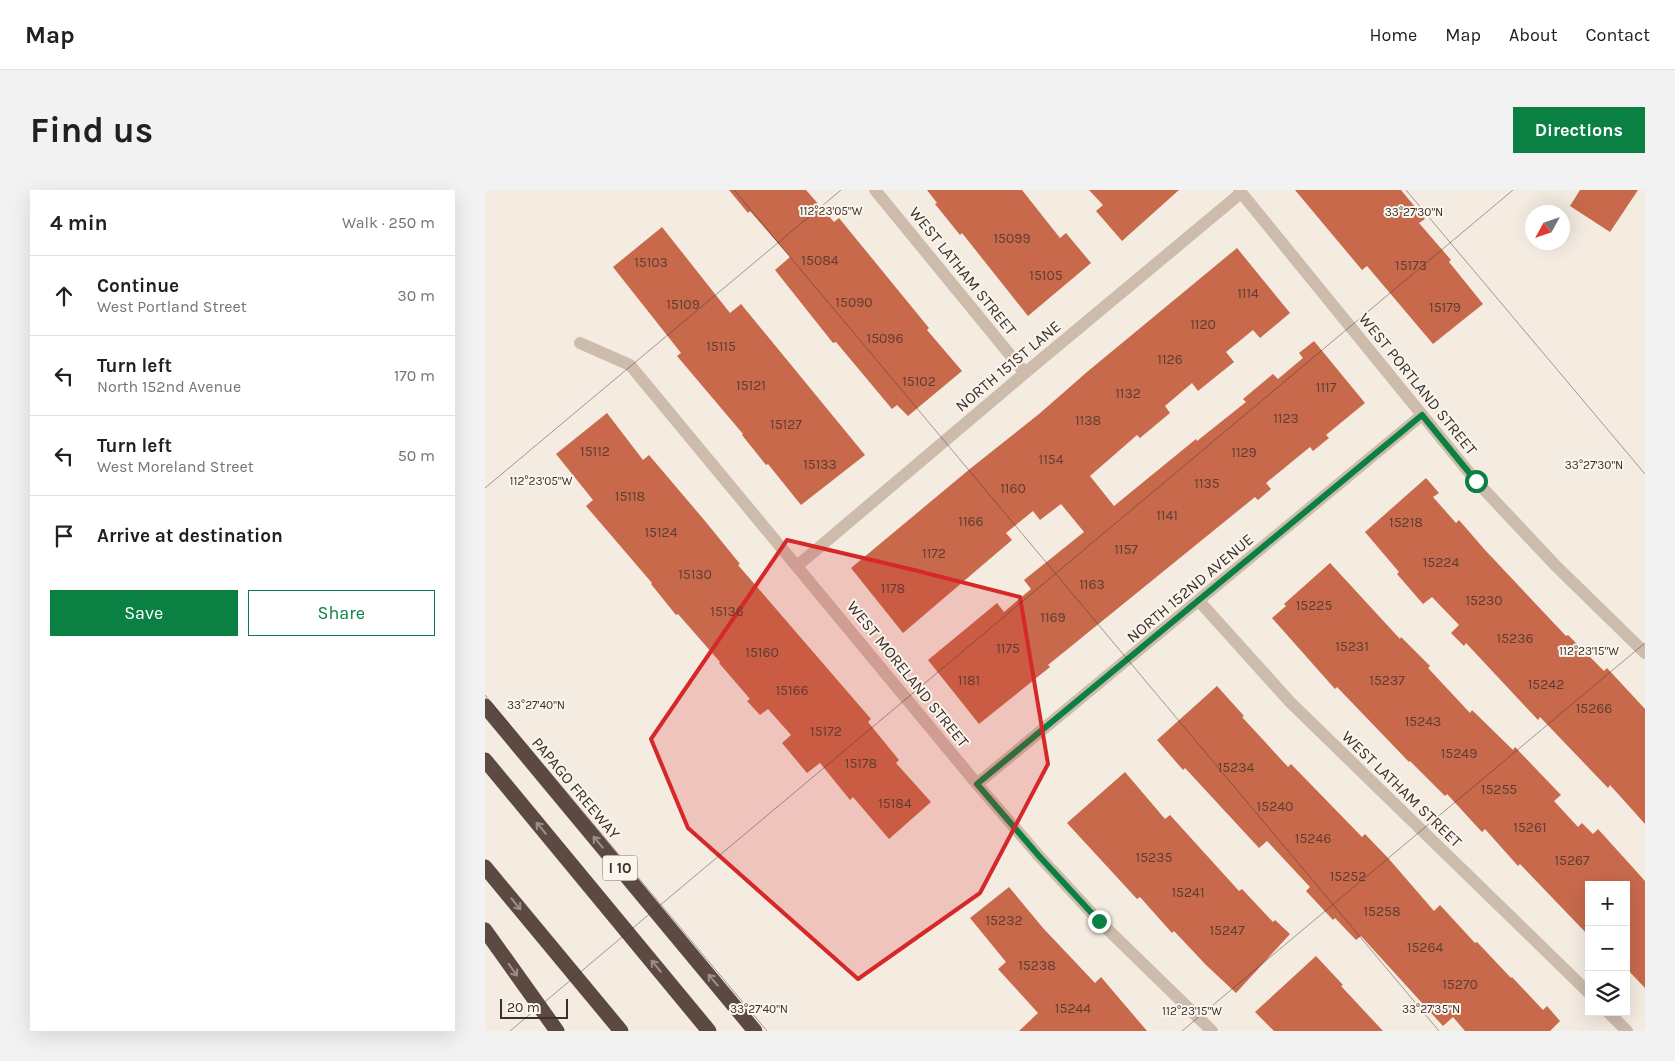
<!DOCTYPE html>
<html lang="en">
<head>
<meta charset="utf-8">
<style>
  :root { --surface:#fff; --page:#f2f2f2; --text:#202124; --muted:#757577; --line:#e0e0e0; --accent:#0b8043 }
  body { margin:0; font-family:Karla,sans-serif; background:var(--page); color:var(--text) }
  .controls { position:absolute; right:15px; bottom:15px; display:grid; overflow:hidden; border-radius:0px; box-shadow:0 5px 20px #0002 }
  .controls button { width:45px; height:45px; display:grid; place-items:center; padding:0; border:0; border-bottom:1px solid var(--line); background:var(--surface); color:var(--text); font:25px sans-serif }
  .compass { position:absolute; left:1040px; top:15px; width:45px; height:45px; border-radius:50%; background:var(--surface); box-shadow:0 5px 20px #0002; rotate:230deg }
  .scale { position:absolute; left:15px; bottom:12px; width:68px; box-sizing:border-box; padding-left:5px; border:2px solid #3b302b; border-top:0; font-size:14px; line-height:18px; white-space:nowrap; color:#3b302b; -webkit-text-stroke:4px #fbf5ee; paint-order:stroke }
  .stop { position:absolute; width:15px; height:15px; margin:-11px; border:4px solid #0b8043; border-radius:50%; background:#fff }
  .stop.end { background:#0b8043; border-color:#fff; box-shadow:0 1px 5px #0008 }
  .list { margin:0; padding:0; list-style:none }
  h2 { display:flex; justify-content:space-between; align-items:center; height:65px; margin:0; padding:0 20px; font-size:21px }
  h2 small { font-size:16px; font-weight:400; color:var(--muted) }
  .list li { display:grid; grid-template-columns:32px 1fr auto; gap:15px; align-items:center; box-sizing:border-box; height:80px; padding:0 20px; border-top:1px solid var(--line) }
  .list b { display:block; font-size:19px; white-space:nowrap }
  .list p { margin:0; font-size:16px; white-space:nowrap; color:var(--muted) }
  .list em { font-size:16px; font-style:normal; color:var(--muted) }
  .actions { display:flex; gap:10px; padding:15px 20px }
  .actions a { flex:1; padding:11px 0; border:1px solid var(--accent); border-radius:0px; text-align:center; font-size:18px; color:var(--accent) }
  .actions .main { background:var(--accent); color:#fff }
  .icon { flex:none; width:28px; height:28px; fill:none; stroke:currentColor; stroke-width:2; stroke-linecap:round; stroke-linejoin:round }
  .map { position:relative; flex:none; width:1160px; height:841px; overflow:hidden; border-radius:0px }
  header { display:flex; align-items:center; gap:30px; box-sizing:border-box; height:70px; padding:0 25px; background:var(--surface); border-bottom:1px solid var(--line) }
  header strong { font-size:24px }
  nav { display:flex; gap:28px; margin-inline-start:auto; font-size:18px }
  .intro { display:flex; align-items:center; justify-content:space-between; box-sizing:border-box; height:120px; padding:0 30px }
  h1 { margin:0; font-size:35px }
  .button { padding:12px 22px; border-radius:0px; background:var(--accent); color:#fff; font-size:18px; font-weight:700 }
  main { display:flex; gap:30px; padding:0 30px }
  aside { flex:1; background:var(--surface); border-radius:0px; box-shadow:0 5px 20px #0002 }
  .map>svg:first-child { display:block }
  .building { fill:#c8694b }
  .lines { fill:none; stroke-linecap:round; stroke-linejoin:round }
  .minor { stroke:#cdbbac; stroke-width:12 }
  .motorway { stroke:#5c4a42; stroke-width:15 }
  .oneway { stroke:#9c8e87 }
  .route { stroke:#0b8043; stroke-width:6 }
  .marked { fill:#d62828; fill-opacity:0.2; stroke:#d62828; stroke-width:4; stroke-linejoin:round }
  .ticks { fill:none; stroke:#3b302b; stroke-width:1; stroke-opacity:0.45 }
  .labels { text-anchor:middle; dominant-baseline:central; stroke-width:4; stroke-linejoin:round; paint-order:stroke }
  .number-label { font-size:14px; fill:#5e3e33 }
  .shield { fill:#fbf5ee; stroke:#756b66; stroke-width:1 }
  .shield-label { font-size:15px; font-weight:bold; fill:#3b302b }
  .street-label { font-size:16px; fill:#3b302b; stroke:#fbf5ee }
  .ticks-label { font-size:12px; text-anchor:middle; fill:#3b302b; stroke:#fbf5ee; stroke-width:4; stroke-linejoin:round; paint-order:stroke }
</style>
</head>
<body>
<header>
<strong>Map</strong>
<nav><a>Home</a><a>Map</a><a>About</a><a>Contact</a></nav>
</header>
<div class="intro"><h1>Find us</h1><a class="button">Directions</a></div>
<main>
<aside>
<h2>4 min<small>Walk · 250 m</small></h2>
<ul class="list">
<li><svg class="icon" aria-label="ahead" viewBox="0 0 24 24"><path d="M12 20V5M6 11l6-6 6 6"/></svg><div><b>Continue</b><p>West Portland Street</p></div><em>30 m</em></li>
<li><svg class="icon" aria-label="left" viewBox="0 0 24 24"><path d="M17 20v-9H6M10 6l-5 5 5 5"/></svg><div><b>Turn left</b><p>North 152nd Avenue</p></div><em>170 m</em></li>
<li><svg class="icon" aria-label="left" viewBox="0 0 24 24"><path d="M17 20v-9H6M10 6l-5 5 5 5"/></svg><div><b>Turn left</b><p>West Moreland Street</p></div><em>50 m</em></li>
<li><svg class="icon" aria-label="arrive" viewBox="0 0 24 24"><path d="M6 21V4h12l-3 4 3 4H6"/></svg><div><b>Arrive at destination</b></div></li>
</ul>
<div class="actions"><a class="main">Save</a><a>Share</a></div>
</aside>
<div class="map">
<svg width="1160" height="841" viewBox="0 0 1160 841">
  <rect width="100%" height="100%" fill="#f4ebe1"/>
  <path class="building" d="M244 0H321L349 32 354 28 444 138 442 140 477 181 423 226 412 215 407 219 351 152 348 153 290 80 305 67 265 21 263 23Z
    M442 0H537L575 48 581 43 606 73 543 126 477 43 475 45 450 14 452 13Z
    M604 0H694L637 51 611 21 618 15Z
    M810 0H916L940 29 934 33 966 70 964 72 998 114 948 154 882 76 877 80Z
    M1095 0H1153L1125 42 1085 16Z
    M177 37 245 123 256 114 380 265 316 315 283 274 281 275 257 245 258 244 192 166 196 163 128 77Z
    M752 58 805 123 775 148 768 140 741 162 749 172 713 201 707 193 680 216 685 223 655 248 652 245 605 286 629 316 711 249 712 251 761 212 758 209 788 184 793 189 818 168 814 163 829 151 880 213 841 245 844 248 828 261 825 257 781 293 786 299 773 310 770 307 563 475 565 477 494 534 443 470 512 413 519 422 546 399 539 390 599 342 576 314 555 330 548 321 521 343 527 350 418 443 366 378 486 278 554 224 602 182Z
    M122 223 158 270 164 265 220 331 255 374 253 375 386 529 383 532 414 570 411 573 446 612 404 649 368 607 365 610 335 573 322 583 297 553 306 545 283 519 275 525 262 511 265 509 234 473 235 472 193 424 191 425 166 394 167 393 101 316 108 310 71 264Z
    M941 288 954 303 948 307 971 333 974 330 1000 360 1081 446 1083 445 1119 481 1122 478 1160 519V634L1125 595 1123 598 1055 527 1053 530 981 453 979 456 966 443 974 435 947 407 938 414 912 384 914 382 880 342Z
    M845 373 915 449 916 447 945 476 943 478 985 523 987 520 1028 560 1030 557 1076 605 1069 611 1093 637 1097 633 1108 644 1113 639 1160 691V798L1141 778V695H1104V746L1035 674 1033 676 1000 639 997 642 962 604 960 606 925 571 924 572 852 497 850 499 787 428 801 416 799 414Z
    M732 496 759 526 757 527 803 577 806 574 877 647 880 644 904 669 949 721 955 715 990 753 992 752 1026 788 1027 787 1058 820 1062 816 1075 831 1065 841H980L968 827 958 836 876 746 871 750 850 728 848 730 821 701 825 697 782 651 774 658 700 578 698 580 672 550Z
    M640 582 680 629 685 625 754 701 757 699 788 732 790 730 805 744 751 803 721 775 689 741 687 743 655 707 652 709 582 633Z
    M524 697 558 738 610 793 616 787 662 841H534L553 823 513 779 521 772 485 728Z
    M831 766 858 795 856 796 898 841H789L770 822Z"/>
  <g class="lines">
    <path class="minor" d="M390 0 540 183
      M754 0 991 291 1071 376 1160 463
      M95 153 145 175 492 594 554 666 614 731 727 841
      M312 376 540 183 756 3
      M714 411 805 512 1104 803
      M492 594 937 225
      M1123 822 1142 841"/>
    <path class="motorway" d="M0 516 270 841
      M0 570 224 841
      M0 677 136 841
      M0 740 72 841"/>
  </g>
  <defs><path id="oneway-shaft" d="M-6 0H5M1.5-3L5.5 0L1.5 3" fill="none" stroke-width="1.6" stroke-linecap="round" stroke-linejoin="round" transform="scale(1.25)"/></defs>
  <g class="oneway">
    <use href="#oneway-shaft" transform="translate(56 638) rotate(-130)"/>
    <use href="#oneway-shaft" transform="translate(113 652) rotate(-130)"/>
    <use href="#oneway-shaft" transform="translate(31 714) rotate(50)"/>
    <use href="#oneway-shaft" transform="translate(171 776) rotate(-130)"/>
    <use href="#oneway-shaft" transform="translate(28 780) rotate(55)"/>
    <use href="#oneway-shaft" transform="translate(228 790) rotate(-130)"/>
  </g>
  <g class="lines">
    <path class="route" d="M614 731 554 666 492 594 937 225 991 291"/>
  </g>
  <path class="marked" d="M302 350 429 380 535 407 563 574 495 703 373 789 203 638 166 549Z"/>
  <path class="ticks" d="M249 0 954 841M921 0 1160 284M0 298 356 0M0 505 282 841M25 841 1028 0M697 841 1160 453"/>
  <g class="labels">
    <g class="number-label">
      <text x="527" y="48">15099</text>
      <text x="335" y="70">15084</text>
      <text x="166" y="72">15103</text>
      <text x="926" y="75">15173</text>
      <text x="561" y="85">15105</text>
      <text x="763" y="103">1114</text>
      <text x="369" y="112">15090</text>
      <text x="198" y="114">15109</text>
      <text x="960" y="117">15179</text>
      <text x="718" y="134">1120</text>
      <text x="400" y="148">15096</text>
      <text x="236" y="156">15115</text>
      <text x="685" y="169">1126</text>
      <text x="434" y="191">15102</text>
      <text x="266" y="195">15121</text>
      <text x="841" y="197">1117</text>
      <text x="643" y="203">1132</text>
      <text x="801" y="228">1123</text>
      <text x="603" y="230">1138</text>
      <text x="301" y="234">15127</text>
      <text x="110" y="261">15112</text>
      <text x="759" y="262">1129</text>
      <text x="566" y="269">1154</text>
      <text x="335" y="274">15133</text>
      <text x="722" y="293">1135</text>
      <text x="528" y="298">1160</text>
      <text x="145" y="306">15118</text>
      <text x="682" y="325">1141</text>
      <text x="486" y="331">1166</text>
      <text x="921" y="332">15218</text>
      <text x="176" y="342">15124</text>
      <text x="641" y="359">1157</text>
      <text x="449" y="363">1172</text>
      <text x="956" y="372">15224</text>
      <text x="210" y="384">15130</text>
      <text x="607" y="394">1163</text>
      <text x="408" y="398">1178</text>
      <text x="999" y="410">15230</text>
      <text x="829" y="415">15225</text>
      <text x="242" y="421">15136</text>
      <text x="568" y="427">1169</text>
      <text x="1030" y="448">15236</text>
      <text x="867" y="456">15231</text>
      <text x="523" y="458">1175</text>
      <text x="277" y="462">15160</text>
      <text x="484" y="490">1181</text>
      <text x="902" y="490">15237</text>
      <text x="1061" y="494">15242</text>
      <text x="307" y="500">15166</text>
      <text x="1109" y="518">15266</text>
      <text x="938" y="531">15243</text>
      <text x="341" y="541">15172</text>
      <text x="974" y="563">15249</text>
      <text x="376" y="573">15178</text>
      <text x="751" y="577">15234</text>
      <text x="1014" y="599">15255</text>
      <text x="410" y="613">15184</text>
      <text x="790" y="616">15240</text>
      <text x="1045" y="637">15261</text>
      <text x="828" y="648">15246</text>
      <text x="669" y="667">15235</text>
      <text x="1087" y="670">15267</text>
      <text x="863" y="686">15252</text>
      <text x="703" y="702">15241</text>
      <text x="897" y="721">15258</text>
      <text x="519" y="730">15232</text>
      <text x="742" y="740">15247</text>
      <text x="940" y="757">15264</text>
      <text x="552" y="775">15238</text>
      <text x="975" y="794">15270</text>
      <text x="588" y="818">15244</text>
    </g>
    <rect class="shield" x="117.5" y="665.5" width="35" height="25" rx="4"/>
    <g class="shield-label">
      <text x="135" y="678">I 10</text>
    </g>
    <g class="street-label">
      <text transform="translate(478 81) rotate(51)">WEST LATHAM STREET</text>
      <text transform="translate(523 176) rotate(-40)">NORTH 151ST LANE</text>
      <text transform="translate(933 194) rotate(51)">WEST PORTLAND STREET</text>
      <text transform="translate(705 398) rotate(-40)">NORTH 152ND AVENUE</text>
      <text transform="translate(423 484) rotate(51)">WEST MORELAND STREET</text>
      <text transform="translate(91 598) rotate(50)">PAPAGO FREEWAY</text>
      <text transform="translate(917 599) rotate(44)">WEST LATHAM STREET</text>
    </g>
  </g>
  <g class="ticks-label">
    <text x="346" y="25">112°23'05"W</text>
    <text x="929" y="26">33°27'30"N</text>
    <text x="1109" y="279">33°27'30"N</text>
    <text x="56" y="295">112°23'05"W</text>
    <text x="1104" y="465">112°23'15"W</text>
    <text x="51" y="519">33°27'40"N</text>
    <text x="274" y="823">33°27'40"N</text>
    <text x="946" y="823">33°27'35"N</text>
    <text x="707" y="825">112°23'15"W</text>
  </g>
</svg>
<div class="controls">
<button>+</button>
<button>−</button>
<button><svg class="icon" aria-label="layers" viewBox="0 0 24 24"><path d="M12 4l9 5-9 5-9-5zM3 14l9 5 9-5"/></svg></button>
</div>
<svg class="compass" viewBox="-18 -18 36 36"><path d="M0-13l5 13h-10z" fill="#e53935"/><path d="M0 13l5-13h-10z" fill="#757577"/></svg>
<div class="scale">20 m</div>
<div class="stop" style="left:991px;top:291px"></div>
<div class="stop end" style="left:614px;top:731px"></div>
</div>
</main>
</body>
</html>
